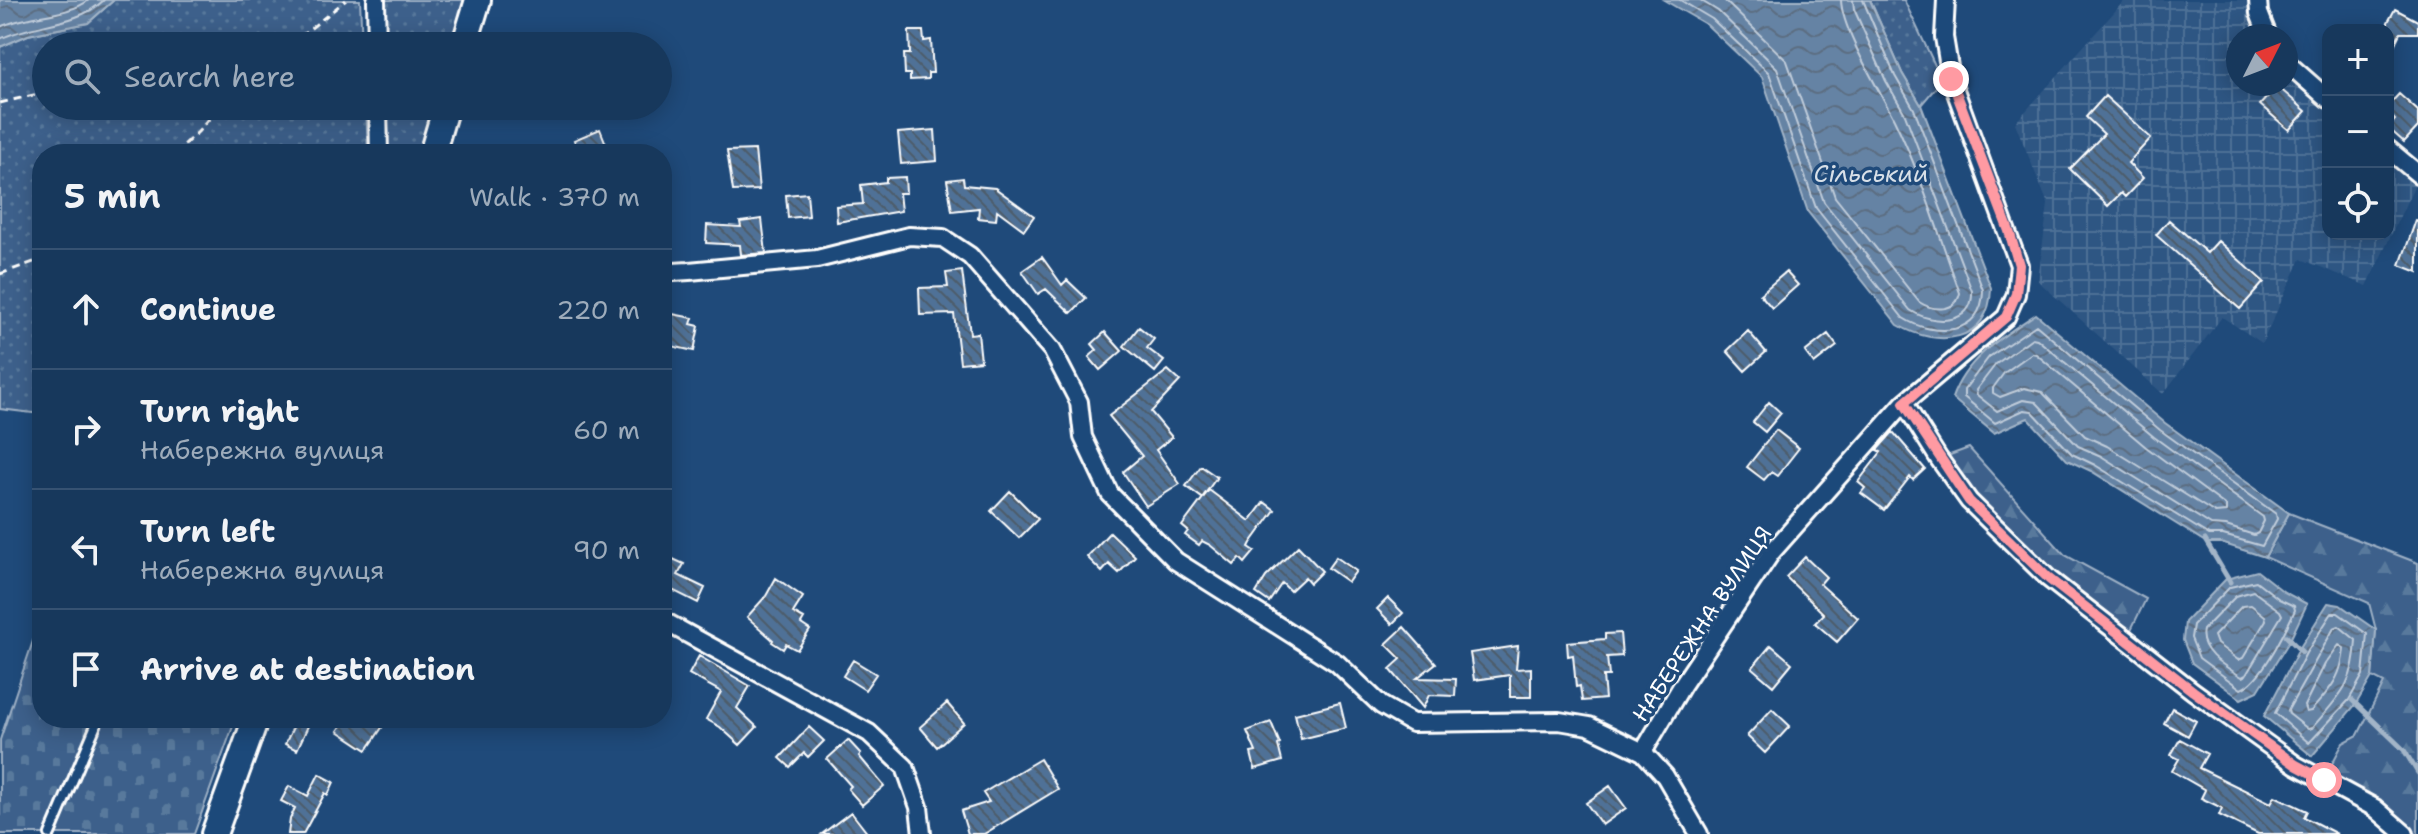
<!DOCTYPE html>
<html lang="en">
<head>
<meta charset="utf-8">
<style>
  :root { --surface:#17385c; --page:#244365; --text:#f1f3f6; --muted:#9eacbb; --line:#365272 }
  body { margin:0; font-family:"Shantell Sans",sans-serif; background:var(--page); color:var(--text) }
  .controls { position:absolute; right:24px; top:24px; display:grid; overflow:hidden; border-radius:16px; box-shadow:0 4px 20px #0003 }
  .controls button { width:72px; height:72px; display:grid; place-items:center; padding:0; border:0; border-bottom:2px solid var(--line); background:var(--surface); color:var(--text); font:40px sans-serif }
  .compass { position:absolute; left:2226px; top:24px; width:72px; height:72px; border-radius:50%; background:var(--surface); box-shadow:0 4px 20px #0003; rotate:48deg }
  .stop { position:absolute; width:24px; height:24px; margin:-18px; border:6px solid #ff9aa2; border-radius:50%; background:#fff }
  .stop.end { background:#ff9aa2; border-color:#fff; box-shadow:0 2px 8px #0008 }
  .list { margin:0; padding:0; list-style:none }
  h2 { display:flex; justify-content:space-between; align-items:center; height:104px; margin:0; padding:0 32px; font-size:34px }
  h2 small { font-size:26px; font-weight:400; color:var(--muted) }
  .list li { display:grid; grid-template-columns:52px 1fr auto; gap:24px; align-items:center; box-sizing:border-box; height:120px; padding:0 32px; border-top:2px solid var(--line) }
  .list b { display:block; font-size:30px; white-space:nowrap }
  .list p { margin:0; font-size:26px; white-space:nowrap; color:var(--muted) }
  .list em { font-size:26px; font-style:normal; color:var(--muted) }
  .icon { flex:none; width:44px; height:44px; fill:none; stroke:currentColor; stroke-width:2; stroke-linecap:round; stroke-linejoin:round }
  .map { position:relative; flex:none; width:2418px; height:834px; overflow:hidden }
  .search { position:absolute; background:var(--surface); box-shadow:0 4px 20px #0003; left:32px; top:32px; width:640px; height:88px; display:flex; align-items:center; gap:20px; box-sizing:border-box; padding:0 28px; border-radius:44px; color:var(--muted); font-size:30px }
  .panel { position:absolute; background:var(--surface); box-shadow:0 4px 20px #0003; left:32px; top:144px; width:640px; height:584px; border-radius:32px }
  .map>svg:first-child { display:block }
  .industrial { fill:url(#industrial-grid) }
  .grass { fill:url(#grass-dots); stroke:#9eb0c5; stroke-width:2 }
  .forest { fill:url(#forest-firs); stroke:#9eb0c5; stroke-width:2 }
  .cemetery { fill:url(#cemetery-stones); stroke:#9eb0c5; stroke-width:2 }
  .water { fill:url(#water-waves); stroke:#a3b5c8; stroke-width:2 }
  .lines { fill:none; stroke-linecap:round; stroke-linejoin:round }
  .shore { stroke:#c1cddb; stroke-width:2 }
  .stream { stroke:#a3b5c8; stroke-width:5 }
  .building { fill:url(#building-back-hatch); stroke:#fff; stroke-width:2 }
  .service-casing { stroke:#fff; stroke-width:14 }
  .minor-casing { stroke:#fff; stroke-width:22 }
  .secondary-casing { stroke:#fff; stroke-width:30 }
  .path { stroke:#fff; stroke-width:3; stroke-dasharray:8 6; stroke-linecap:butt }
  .service { stroke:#1f4a7a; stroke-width:8 }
  .minor { stroke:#1f4a7a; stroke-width:16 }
  .secondary { stroke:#1f4a7a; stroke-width:24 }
  .route { stroke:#ff9aa2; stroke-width:10 }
  .labels { text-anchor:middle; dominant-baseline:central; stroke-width:7; stroke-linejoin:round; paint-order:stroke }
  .street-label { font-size:22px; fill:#fff; stroke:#1f4a7a }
  .water-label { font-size:24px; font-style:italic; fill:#d8e0e8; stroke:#1f4a7a }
</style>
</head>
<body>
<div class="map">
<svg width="2418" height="834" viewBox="0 0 2418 834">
  <defs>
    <pattern id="industrial-grid" width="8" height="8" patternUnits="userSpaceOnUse" patternTransform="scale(2)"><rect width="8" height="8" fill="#2e5683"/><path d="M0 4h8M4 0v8" fill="none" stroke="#4d6f96"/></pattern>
    <pattern id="grass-dots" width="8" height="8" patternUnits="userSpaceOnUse" patternTransform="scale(2)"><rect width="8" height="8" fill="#3c618b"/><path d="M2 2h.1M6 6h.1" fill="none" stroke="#59799c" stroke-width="1.8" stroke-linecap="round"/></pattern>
    <pattern id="forest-firs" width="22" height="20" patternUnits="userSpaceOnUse" patternTransform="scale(2)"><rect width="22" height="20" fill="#3c618b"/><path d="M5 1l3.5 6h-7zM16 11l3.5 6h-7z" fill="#59799c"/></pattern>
    <pattern id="cemetery-stones" width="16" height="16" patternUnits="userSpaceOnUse" patternTransform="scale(2)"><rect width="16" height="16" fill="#3c618b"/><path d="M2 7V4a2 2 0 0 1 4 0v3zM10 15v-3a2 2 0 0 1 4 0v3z" fill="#59799c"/></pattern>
    <pattern id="water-waves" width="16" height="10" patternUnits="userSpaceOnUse" patternTransform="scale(2)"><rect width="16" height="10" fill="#6583a4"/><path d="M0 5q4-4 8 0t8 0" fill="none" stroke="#5b6d81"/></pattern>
    <pattern id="building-back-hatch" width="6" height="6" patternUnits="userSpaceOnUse" patternTransform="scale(2)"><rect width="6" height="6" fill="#507197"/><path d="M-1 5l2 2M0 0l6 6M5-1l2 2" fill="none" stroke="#4e5b6a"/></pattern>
  </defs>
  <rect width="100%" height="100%" fill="#1f4a7a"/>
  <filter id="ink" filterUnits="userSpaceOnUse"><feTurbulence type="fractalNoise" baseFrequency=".0125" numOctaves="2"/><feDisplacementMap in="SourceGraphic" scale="16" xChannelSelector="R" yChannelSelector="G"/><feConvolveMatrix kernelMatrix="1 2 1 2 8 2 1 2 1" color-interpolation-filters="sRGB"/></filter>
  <g filter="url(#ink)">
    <path class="industrial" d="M2125 0H2258L2268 36H2238V84H2286V62L2328 99V234H2388V149L2418 178 2367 286 2301 259 2262 343 2222 317 2163 394 2038 281 2048 204 2015 123Z"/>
    <path class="grass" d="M114 0H360L362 46H46V106H366L368 154H42V414L0 409V47L28 35 88 23Z
      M377 0H464L451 46H380Z
      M1870 0H1904L1942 80 1921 105 1902 73Z
      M383 106H433L419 154H386Z"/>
    <path class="forest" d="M1969 448 2065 555 2146 599 2127 638 2078 603 1939 459Z
      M2289 513 2418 563V834H2411L2326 775 2343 743 2358 735 2384 683 2372 677 2376 630 2369 603 2265 557Z"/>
    <path class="cemetery" d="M42 614V718H236L194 834H0V740Z"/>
    <path class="water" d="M0 0H114L88 23 28 35 0 47Z
      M1664 0H1870L1902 73 1921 105 1991 288C1990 344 1937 348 1898 325L1808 212 1762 77 1707 25Z
      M2036 314 2165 423 2289 513 2265 557 2221 543H2207L2091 471 2067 460 2028 418 1994 433 1952 398C1966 358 2003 336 2036 314Z
      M2257 571 2284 592 2307 604 2290 640 2258 691 2241 699 2192 663 2183 640 2185 622 2226 579Z
      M2328 603 2340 605 2376 630 2372 677 2356 704 2312 756 2264 716 2299 649Z"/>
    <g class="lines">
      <path class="shore" d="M1680 0 1712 19 1769 73 1816 208 1903 318C1934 338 1983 336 1983 290L1914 109 1895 76 1863 0
        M1700 0 1718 11 1777 68 1824 202 1910 310C1932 325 1974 326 1972 291L1905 114 1886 81 1854 9 1853 0
        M1724 0 1787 61 1835 197 1919 302C1933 311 1956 313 1960 293 1939 236 1921 174 1894 119 1879 89 1842 31 1841 0
        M0 27C28 14 67 17 89 0
        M0 39C34 22 76 27 104 0
        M2036 325 2160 430 2276 514 2277 519 2262 546 2223 535H2209L2095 465 2072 454 2032 411 2024 410 1995 423 1964 397V390L1989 357Z
        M2032 338 2037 339 2154 437 2263 517 2264 521 2258 533 2254 535 2226 526 2211 525 2101 456 2078 446 2036 402 2023 400 1997 411 1977 395 1976 390 1996 364Z
        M2032 353 2036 354 2146 447 2226 506V512L2215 513 2107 446 2085 436 2042 392 2024 388 2000 397 1993 393V388L2004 373Z
        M2256 581 2279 599 2294 606 2295 610C2285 631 2262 681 2241 689L2199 658 2191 638 2193 625 2230 587Z
        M2253 591 2280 611 2282 615 2246 675 2242 677C2226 667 2198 652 2203 630L2236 596Z
        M2251 605 2265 616 2266 620 2243 658 2238 660 2217 644 2214 636 2242 606Z
        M2332 613H2338L2367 634 2363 675 2349 700 2309 743 2275 713 2306 653Z
        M2339 626 2356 640C2354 685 2340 695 2312 728L2308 729 2289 714 2288 710 2334 628Z
        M2339 645 2344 648C2342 678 2329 690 2311 711L2306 712 2304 706 2325 664Z"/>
      <path class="stream" d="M2205 540 2230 582
        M2286 636 2302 652
        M2352 700 2404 750 2418 773"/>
    </g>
    <path class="building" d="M2395 9 2418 21V33H2400L2388 58V22Z
      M909 31H923L924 41 931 40 933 73H928V79L910 80V74H905L904 54H910Z
      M2277 86 2306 111 2289 130 2260 105Z
      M2399 94 2418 111V127L2404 142 2388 128 2395 120 2388 113V106Z
      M2105 96 2151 138 2128 163 2143 178 2125 197 2121 193 2108 206 2070 169 2104 134 2086 117Z
      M600 129 610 154H580L574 140Z
      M935 130 937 161 901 164 898 133Z
      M755 150 759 190 733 191 727 151Z
      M905 177 906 193H899L901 211 837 222 836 206 863 204 861 185 886 182V178Z
      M963 178 964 185 995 188 1034 216 1024 230 997 210 996 220 978 218 979 208 952 211 947 180Z
      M807 193 809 216 788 218 786 195Z
      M762 219 766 253 741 255 740 245 706 243 707 225 741 227 740 222Z
      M2169 220 2207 253 2218 241 2264 282 2240 309 2156 235Z
      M2416 220 2418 221V272L2400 265Z
      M1042 257 1062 285 1067 280 1086 298 1071 313 1046 289 1038 294 1022 271Z
      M962 271 970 334 978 333 981 361 960 363 954 314 920 315 919 288 948 287 946 273Z
      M1786 272 1798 285 1772 308 1760 294Z
      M662 312 693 318 691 324 699 326 694 351 662 344Z
      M1139 327 1154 339 1147 348 1164 361 1155 372 1124 346Z
      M1748 331 1766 352 1745 371 1727 351Z
      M1105 332 1122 351 1100 370 1089 357 1097 350 1092 344Z
      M1828 334 1837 346 1814 364 1805 352Z
      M1168 370 1180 381 1151 412 1172 437 1156 450 1180 484 1146 506 1123 472 1142 456 1109 416Z
      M1769 402 1781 413 1765 432 1753 422Z
      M1776 430 1799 448 1777 476 1771 472 1764 480 1747 467Z
      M1893 432 1925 469 1913 480 1910 477 1884 510 1861 493 1865 488 1858 482 1881 452 1877 450Z
      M1201 466 1217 477 1202 498 1186 486Z
      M1209 490 1250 521 1264 502 1275 510 1251 543 1249 547 1255 551 1245 563 1240 558 1234 565 1210 545 1202 541 1199 545 1185 535 1188 531 1182 526Z
      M1010 491 1038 519 1019 538 991 511Z
      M1110 532 1135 556 1119 573 1109 564 1102 572 1087 557Z
      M1298 546 1322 571 1310 583 1305 577 1290 591 1282 583 1269 602 1256 593 1266 577Z
      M662 554 684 564 678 575 705 588 698 603 662 585Z
      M1336 557 1356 571 1348 582 1328 568Z
      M1805 557 1826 577 1820 584 1858 618 1837 642 1815 623 1824 614 1786 577Z
      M776 578 803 597 793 613 804 619 801 624 810 630 797 650 786 644 783 649 772 642 773 640 747 617 766 596Z
      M1388 598 1403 613 1392 624 1377 609Z
      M1404 627 1436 663 1417 678 1456 679 1455 696 1429 695 1423 708 1390 669 1401 659 1386 644Z
      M1620 633 1622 656 1607 657 1609 676H1603L1605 699 1582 701 1580 686 1576 687 1573 655 1568 656 1567 642 1605 639V634Z
      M1771 645 1792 663 1773 686 1752 668Z
      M1518 646 1516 669 1531 668V697H1510V675L1474 680 1470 653Z
      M699 656 750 686 737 708 757 727 740 745 720 727 706 719 721 692 689 674Z
      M853 660 876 674 865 690 843 676Z
      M947 703 964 723 937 747 920 727Z
      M1340 703 1346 728 1301 739 1295 714Z
      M2172 708 2196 721 2188 736 2164 723Z
      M1772 709 1790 726 1765 753 1747 736Z
      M347 718H370L383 726 367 750 338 731Z
      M296 721 308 726 297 750 285 744Z
      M1271 722 1280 744 1278 745 1282 761 1255 769 1251 753 1256 752 1247 731Z
      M809 727 824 741 808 757 804 753 790 767 780 758Z
      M2180 739 2207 754 2199 768 2271 803 2275 796 2307 811 2304 817 2337 834H2258L2219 815 2222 808 2201 798 2205 790 2172 771 2179 759 2171 755Z
      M848 740 861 754 859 756 884 786 862 805 848 789 851 786 827 759Z
      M1040 759 1058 789 984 834H968L961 811 989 802 983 793Z
      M319 774 334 782 328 795 325 793 303 834H288L290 819 295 808 281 801 289 786 308 796Z
      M1610 786 1626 808 1602 825 1586 803Z
      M851 812 868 834H822Z"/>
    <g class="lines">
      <defs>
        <path id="service" d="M50 834 99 718"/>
        <path id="minor" d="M376 0 377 46
          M2258 0 2259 13 2268 36
          M2286 62 2328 99
          M378 106 379 154
          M2388 149 2418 174
          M662 268 673 272 689 271 817 259 909 236 943 238 970 256 1052 350 1079 402 1083 437 1110 494 1176 561 1337 663 1381 705 1412 723 1559 721 1589 726 1643 752 1665 776 1699 834
          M1904 403 1939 459 1969 501 2049 579 2193 691 2296 765 2375 808 2405 834
          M662 620 869 733 905 767 919 807 922 834
          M1643 752 1683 684 1771 553 1904 403 2006 317 2016 294 2019 265 1951 79 1944 37 1946 0"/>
        <path id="secondary" d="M464 46 478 0
          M432 154 446 106
          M214 834 256 718"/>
      </defs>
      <use href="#service" class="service-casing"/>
      <use href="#minor" class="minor-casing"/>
      <use href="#secondary" class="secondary-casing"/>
      <path class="path" d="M289 46 346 0
        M0 103 46 92
        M174 154 198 132 220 106
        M0 274 42 259"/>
      <use href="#service" class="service"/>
      <use href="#minor" class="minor"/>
      <use href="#secondary" class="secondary"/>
    </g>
  </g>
  <g class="lines" filter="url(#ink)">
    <path class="route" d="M1951 79 2009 231 2019 265 2016 294 2006 317 1904 403 1969 501 2049 579 2193 691 2296 765 2324 780"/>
  </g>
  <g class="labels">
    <g class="street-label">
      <text transform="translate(1702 624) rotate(-56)">НАБЕРЕЖНА ВУЛИЦЯ</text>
    </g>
    <g class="water-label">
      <text x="1871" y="174">Сільський</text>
    </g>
  </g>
</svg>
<div class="controls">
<button>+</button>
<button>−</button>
<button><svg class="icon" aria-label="locate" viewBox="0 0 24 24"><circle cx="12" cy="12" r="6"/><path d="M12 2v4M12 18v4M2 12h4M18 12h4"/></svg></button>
</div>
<svg class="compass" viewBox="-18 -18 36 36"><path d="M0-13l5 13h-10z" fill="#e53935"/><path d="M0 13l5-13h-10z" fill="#9eacbb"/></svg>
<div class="stop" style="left:2324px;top:780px"></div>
<div class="stop end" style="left:1951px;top:79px"></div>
<div class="search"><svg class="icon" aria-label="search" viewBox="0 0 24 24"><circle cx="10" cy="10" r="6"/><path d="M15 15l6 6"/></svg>Search here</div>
<section class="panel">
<h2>5 min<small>Walk · 370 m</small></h2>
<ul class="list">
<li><svg class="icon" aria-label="ahead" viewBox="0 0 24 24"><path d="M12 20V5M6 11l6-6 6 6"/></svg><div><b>Continue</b></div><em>220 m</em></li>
<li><svg class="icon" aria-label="right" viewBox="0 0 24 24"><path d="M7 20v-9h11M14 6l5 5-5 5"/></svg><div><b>Turn right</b><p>Набережна вулиця</p></div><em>60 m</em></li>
<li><svg class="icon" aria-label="left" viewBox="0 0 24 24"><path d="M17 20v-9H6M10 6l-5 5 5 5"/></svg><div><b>Turn left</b><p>Набережна вулиця</p></div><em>90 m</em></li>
<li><svg class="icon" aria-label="arrive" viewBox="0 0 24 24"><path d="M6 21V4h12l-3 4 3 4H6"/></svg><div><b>Arrive at destination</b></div></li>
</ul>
</section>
</div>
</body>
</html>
